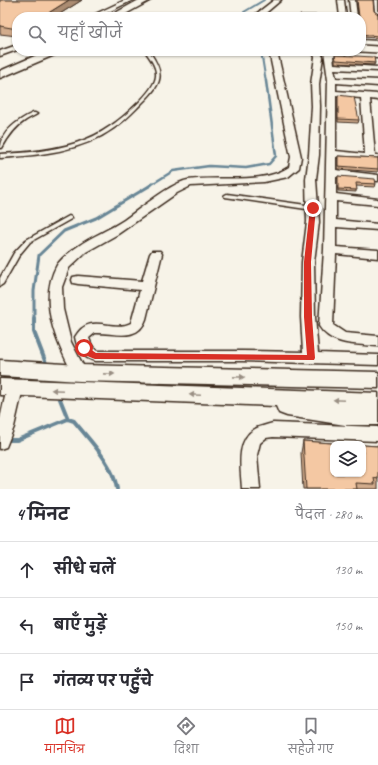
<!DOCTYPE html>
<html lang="hi">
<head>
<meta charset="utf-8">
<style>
  :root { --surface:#fff; --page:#f7f7f7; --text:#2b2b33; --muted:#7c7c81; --line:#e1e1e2; --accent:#d93025 }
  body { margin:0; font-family:Caveat,"Playpen Sans Deva",sans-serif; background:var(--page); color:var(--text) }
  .controls { position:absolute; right:12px; bottom:12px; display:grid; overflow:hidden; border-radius:8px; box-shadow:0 1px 3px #0004 }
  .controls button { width:36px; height:36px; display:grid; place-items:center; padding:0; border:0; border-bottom:1px solid var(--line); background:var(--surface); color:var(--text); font:20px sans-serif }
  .stop { position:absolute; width:12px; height:12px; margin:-9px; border:3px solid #d93025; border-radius:50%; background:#fff }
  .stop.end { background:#d93025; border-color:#fff; box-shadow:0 1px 4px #0008 }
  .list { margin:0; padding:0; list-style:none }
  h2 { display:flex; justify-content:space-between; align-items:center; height:52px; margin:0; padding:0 16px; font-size:17px }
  h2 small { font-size:13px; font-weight:400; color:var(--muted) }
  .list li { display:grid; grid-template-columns:26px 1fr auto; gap:12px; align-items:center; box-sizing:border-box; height:56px; padding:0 16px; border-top:1px solid var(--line) }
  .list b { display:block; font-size:15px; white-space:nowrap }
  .list em { font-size:13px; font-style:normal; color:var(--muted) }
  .icon { flex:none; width:22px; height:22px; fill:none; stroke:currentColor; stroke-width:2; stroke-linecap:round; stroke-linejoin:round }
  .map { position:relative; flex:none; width:378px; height:489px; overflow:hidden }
  .search { position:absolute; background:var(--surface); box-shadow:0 1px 3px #0004; left:12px; right:12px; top:12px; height:44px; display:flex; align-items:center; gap:10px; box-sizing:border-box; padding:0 14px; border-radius:16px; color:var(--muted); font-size:15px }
  .sheet { height:220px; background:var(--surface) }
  nav { display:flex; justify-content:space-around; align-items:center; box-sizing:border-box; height:56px; border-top:1px solid var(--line); background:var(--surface); font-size:11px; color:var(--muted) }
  nav a { display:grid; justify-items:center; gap:2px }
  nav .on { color:var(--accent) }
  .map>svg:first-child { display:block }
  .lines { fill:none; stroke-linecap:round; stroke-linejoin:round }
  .stream-far3 { stroke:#688696; stroke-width:2 }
  .stream-far2 { stroke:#688696; stroke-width:2.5 }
  .stream-far1 { stroke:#688696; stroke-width:3 }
  .stream { stroke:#688696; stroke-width:4 }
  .lane-casing { stroke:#3b2a1e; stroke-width:3 }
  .street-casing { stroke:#3b2a1e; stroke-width:3 }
  .secondary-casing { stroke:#3b2a1e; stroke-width:3 }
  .lane { fill:#f7f3e8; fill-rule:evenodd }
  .street { fill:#f7f3e8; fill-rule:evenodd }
  .secondary { fill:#f7f3e8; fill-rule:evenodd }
  .wall { fill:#d2ac8c; stroke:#3b2a1e }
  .shaded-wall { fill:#ab8c72; stroke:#3b2a1e }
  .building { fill:#f4c8a3; stroke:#3b2a1e }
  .oneway { fill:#998e83 }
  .route { fill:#d93025 }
</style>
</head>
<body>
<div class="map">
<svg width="378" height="489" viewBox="0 0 378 489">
  <rect width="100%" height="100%" fill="#f7f3e8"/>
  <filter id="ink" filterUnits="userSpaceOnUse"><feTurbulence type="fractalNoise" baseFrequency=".025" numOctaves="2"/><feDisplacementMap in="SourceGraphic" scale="8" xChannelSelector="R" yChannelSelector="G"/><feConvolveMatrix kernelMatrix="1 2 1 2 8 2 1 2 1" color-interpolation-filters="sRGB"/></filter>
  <g filter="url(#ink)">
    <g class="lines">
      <path class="stream-far3" d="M245 17 244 12 264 0
        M261 51 266 82"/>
      <path class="stream-far2" d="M149 186 173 171 209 166 246 168 269 164 276 156 266 81"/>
      <path class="stream-far1" d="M34 319V291L39 255 64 231 96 218 151 185"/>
      <path class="stream" d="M34 318V332L47 366
        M58 394 68 419 74 421C90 441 113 463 117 489
        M0 440H17L68 419"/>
      <defs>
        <path id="lane" d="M145 51H149C166 75 162 83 142 103 133 112 125 121 114 128 81 152 39 155 0 158V154C26 153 51 151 76 143 88 139 99 134 109 127 122 119 155 91 156 76 157 67 150 58 145 51Z
          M33 113H35L37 114C34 116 29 118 26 120 15 127 8 137 2 148H0C0 132 20 119 33 113Z
          M227 194 313 206 316 208 313 210 225 197 224 196 225 195Z
          M69 216 71 217 72 218 71 219 30 242 20 254 3 284 0 286V278L14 253 26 240Z"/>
        <path id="street" d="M125 0H133L98 17H89Z
          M274 0H281L261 17H255L256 14Z
          M338 0H344L346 17H340Z
          M349 0H355L357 17H351Z
          M374 0H378V15L375 13Z
          M361 40 378 41V45L361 44Z
          M17 45V50L0 56V51Z
          M269 51H277L301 157 299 168 288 177 264 182 191 186 177 193 118 234 86 252 69 268 62 287 63 309 71 342 87 373 85 377 80 379 75 377C57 345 37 301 57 265 61 259 71 251 77 247 92 236 109 230 124 220 140 209 171 183 188 180 219 175 263 185 289 167L291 157Z
          M312 51H320L323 57 319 84 320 106 319 155 316 179 319 222 314 262 315 317 318 353 378 355V365L242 361H95C83 358 77 349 75 337 90 311 111 333 131 323L140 290 78 284 73 283 72 280 73 277 78 276 142 281 150 254 152 251H160L162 254 146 319C138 343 113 332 95 333L89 338C91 344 92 347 97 351H242L303 352 301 317 302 262 307 222 306 179 309 155 312 106 311 84 315 57Z
          M324 51 378 54V58L333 56 334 64 378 67V71L334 69 336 78 378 80V86L336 83V91L378 94V100L370 99 375 155H378V161L336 157V170L378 175V181L336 177V194L378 199V205L336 201V220L378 224V230L336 227V247L378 250V258L336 254 333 325 345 333 378 336V346C357 344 331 346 319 326L324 250 328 80ZM336 96 361 98 365 154 336 151Z
          M15 382 20 384 23 388 14 427 6 447 0 449V419L7 388 10 384Z
          M273 423 378 427V441L273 437 266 438 260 443 257 455 260 489H242C241 470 235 440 255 429 260 426 267 425 273 423Z"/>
        <path id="secondary" d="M139 0H151L120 17H108Z
          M46 51H60L59 53 0 78V71Z
          M0 360 80 365 378 372V388L80 381 0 376Z
          M0 379 378 393V425H345L287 416 279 413 276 406 0 395Z"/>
      </defs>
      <use href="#lane" class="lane-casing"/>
      <use href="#street" class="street-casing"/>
      <use href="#secondary" class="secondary-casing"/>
      <use href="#lane" class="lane"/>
      <use href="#street" class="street"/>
      <use href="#secondary" class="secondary"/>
    </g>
    <path class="wall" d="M0 0H82L55 17H17V36L0 34Z
      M357 0H373L374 11 378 14V38L361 37V17H358Z
      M335 55 375 63 374 65 335 63Z
      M338 95 359 120 358 123 338 122Z
      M338 156 378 158V172L338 169Z
      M338 176 376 184 375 187 356 186V192L338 191Z
      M303 441 378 446V489H303L301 453Z"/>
    <path class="shaded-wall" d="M69 0H82L55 17H42Z"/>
    <path class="building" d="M0 0H69L42 17H17V29L0 26Z
      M357 0H373L374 11 378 14V36L361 34V17H359Z
      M299 15H331L332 17H300Z
      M335 55 374 57 375 63 336 60Z
      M338 95 354 97 359 120 338 119Z
      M338 156 378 158V169L338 166Z
      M338 176 375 179 376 184 356 183 357 190 338 189Z
      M303 441 345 444H333V474H363V445L378 446V479L374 478 375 484 356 483 357 489H306Z"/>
    <defs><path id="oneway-solid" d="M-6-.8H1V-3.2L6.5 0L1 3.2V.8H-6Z"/></defs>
    <g class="oneway">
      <use href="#oneway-solid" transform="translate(109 374) rotate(1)"/>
      <use href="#oneway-solid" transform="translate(239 377) rotate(1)"/>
      <use href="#oneway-solid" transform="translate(57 390) rotate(-178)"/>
      <use href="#oneway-solid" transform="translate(195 395) rotate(-178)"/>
      <use href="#oneway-solid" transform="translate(339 400) rotate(-178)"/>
    </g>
  </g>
  <path class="route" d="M313 206 316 208 311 262 312 317 315 358 314 360 95 359C89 357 79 353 81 346L84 345 96 353 307 355 304 317V262L310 208Z"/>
</svg>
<div class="controls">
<button><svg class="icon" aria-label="layers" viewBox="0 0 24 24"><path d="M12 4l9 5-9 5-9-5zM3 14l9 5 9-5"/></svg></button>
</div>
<div class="stop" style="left:84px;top:348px"></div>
<div class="stop end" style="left:313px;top:208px"></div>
<div class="search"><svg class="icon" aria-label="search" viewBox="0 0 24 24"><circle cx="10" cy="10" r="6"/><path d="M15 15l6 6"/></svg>यहाँ खोजें</div>
</div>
<section class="sheet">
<h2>4 मिनट<small>पैदल · 280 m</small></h2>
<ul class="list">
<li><svg class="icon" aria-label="ahead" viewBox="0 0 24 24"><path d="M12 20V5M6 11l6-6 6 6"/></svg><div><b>सीधे चलें</b></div><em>130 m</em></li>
<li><svg class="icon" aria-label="left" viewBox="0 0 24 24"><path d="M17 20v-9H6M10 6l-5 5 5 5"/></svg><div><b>बाएँ मुड़ें</b></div><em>150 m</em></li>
<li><svg class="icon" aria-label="arrive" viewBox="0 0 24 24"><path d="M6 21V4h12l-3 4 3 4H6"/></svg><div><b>गंतव्य पर पहुँचे</b></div></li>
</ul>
</section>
<nav>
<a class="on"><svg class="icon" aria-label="map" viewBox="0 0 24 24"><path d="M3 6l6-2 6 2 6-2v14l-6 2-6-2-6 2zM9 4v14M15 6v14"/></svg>मानचित्र</a>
<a><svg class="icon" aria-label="directions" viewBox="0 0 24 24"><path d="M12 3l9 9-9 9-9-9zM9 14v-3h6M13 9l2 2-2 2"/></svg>दिशा</a>
<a><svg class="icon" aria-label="saved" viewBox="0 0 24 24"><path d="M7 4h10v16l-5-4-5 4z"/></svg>सहेजे गए</a>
</nav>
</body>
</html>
